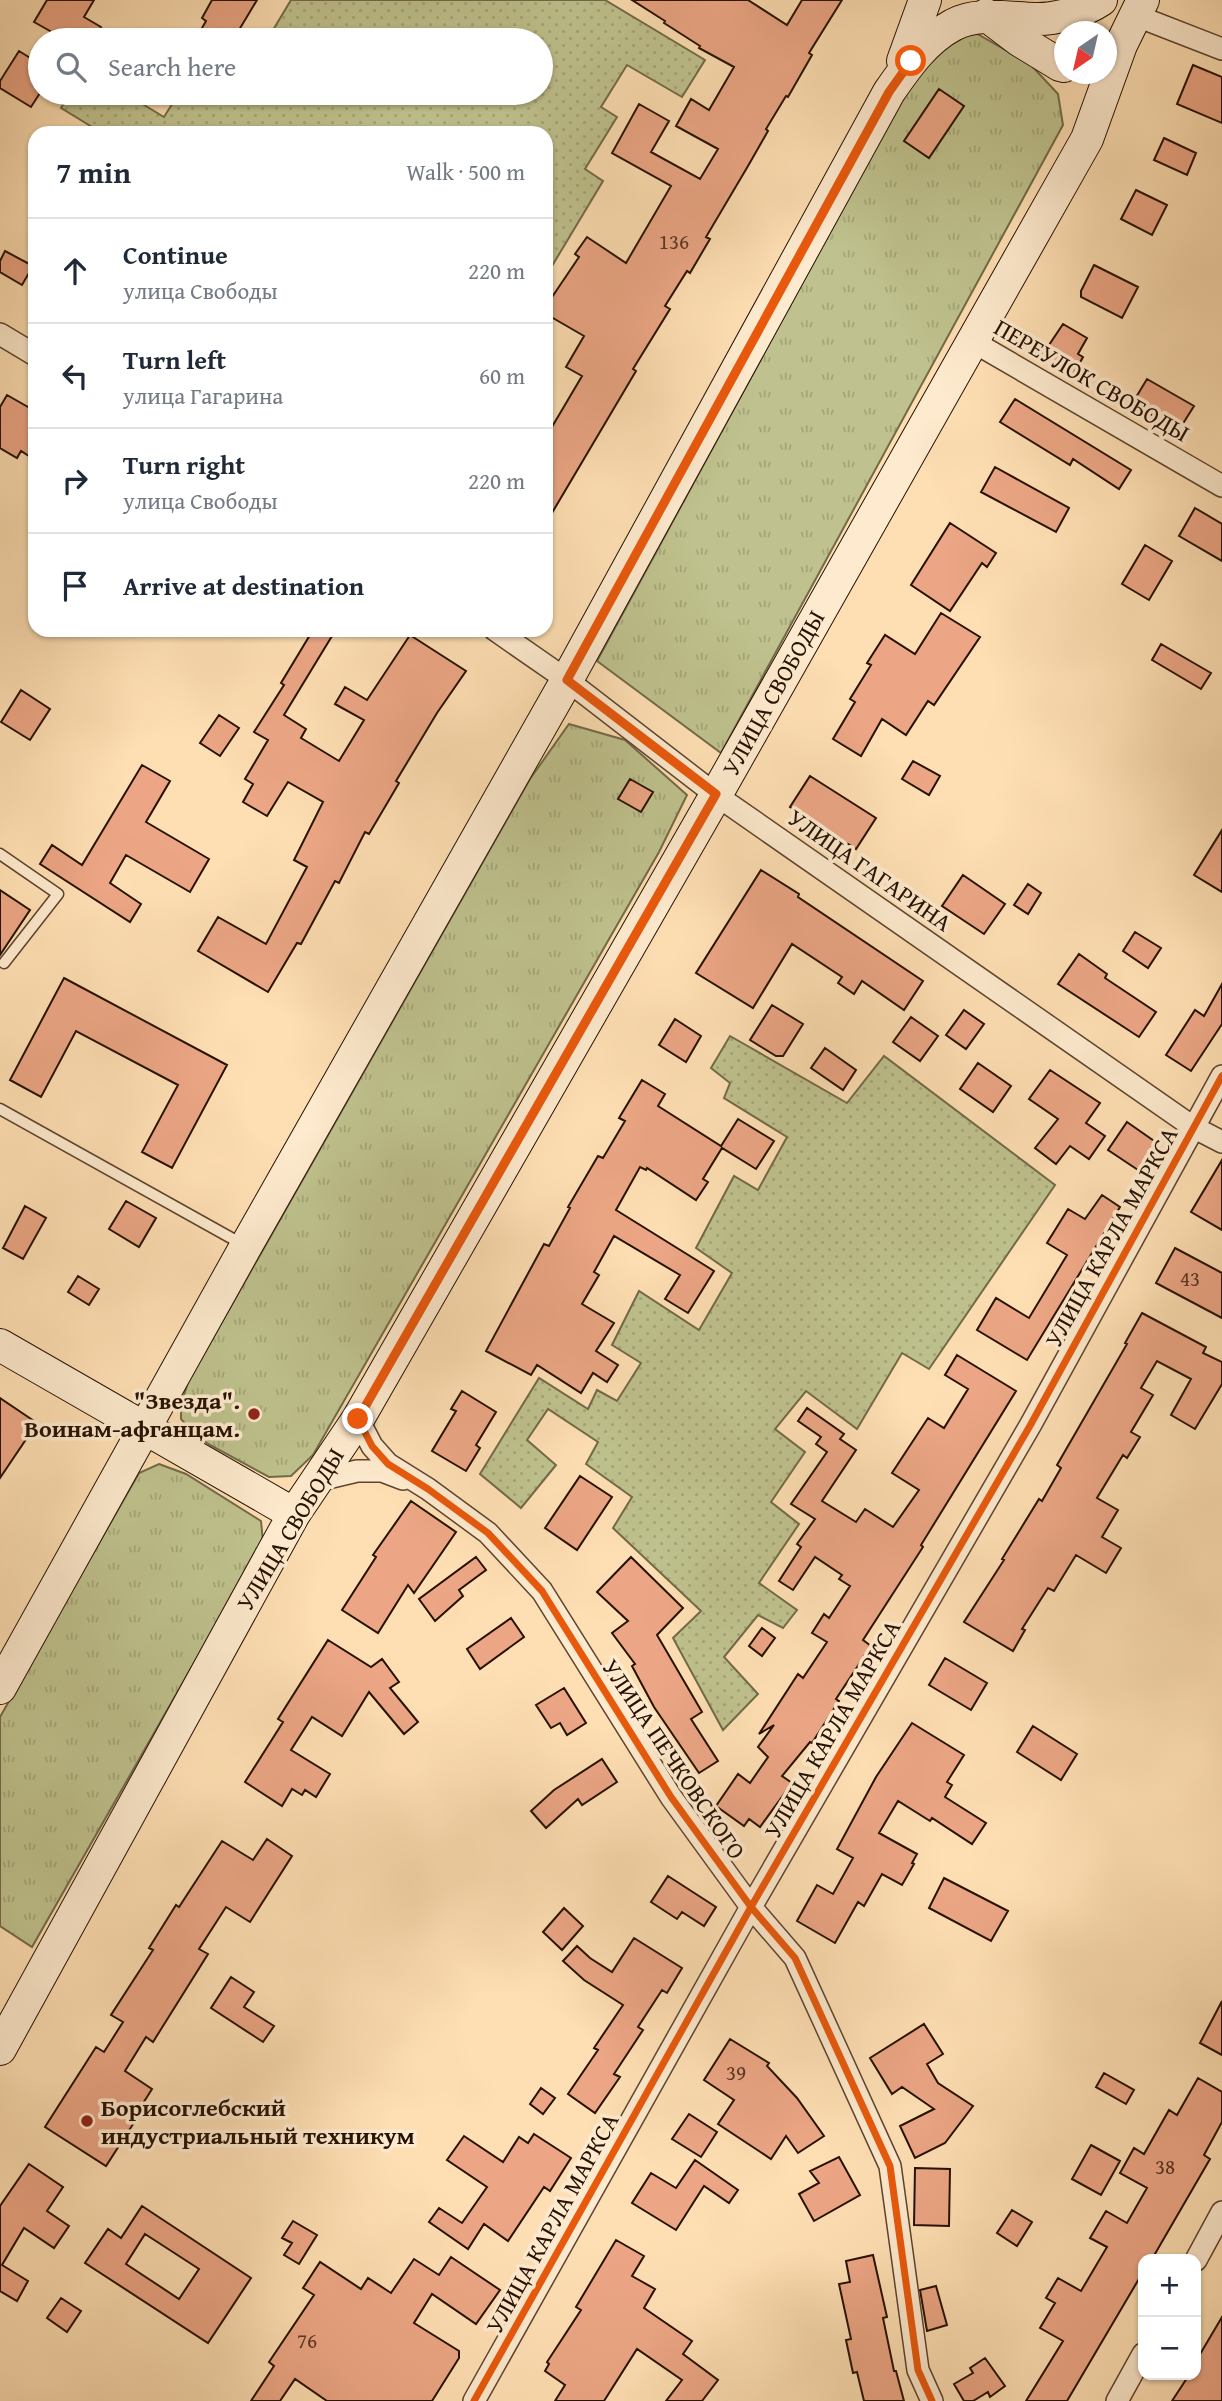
<!DOCTYPE html>
<html lang="en">
<head>
<meta charset="utf-8">
<style>
  :root { --surface:#fff; --page:#f2f2f3; --text:#1f2937; --muted:#747a83; --line:#e0e1e3 }
  body { margin:0; font-family:"Gentium Book Plus",serif; background:var(--page); color:var(--text) }
  .controls { position:absolute; right:21px; bottom:21px; display:grid; overflow:hidden; border-radius:14px; box-shadow:0 2px 5px #0004 }
  .controls button { width:63px; height:63px; display:grid; place-items:center; padding:0; border:0; border-bottom:2px solid var(--line); background:var(--surface); color:var(--text); font:35px sans-serif }
  .compass { position:absolute; left:1054px; top:21px; width:63px; height:63px; border-radius:50%; background:var(--surface); box-shadow:0 2px 5px #0004; rotate:214deg }
  .stop { position:absolute; width:21px; height:21px; margin:-16px; border:5px solid #ea580c; border-radius:50%; background:#fff }
  .stop.end { background:#ea580c; border-color:#fff; box-shadow:0 2px 7px #0008 }
  .list { margin:0; padding:0; list-style:none }
  h2 { display:flex; justify-content:space-between; align-items:center; height:91px; margin:0; padding:0 28px; font-size:30px }
  h2 small { font-size:23px; font-weight:400; color:var(--muted) }
  .list li { display:grid; grid-template-columns:46px 1fr auto; gap:21px; align-items:center; box-sizing:border-box; height:105px; padding:0 28px; border-top:2px solid var(--line) }
  .list b { display:block; font-size:26px; white-space:nowrap }
  .list p { margin:0; font-size:23px; white-space:nowrap; color:var(--muted) }
  .list em { font-size:23px; font-style:normal; color:var(--muted) }
  .icon { flex:none; width:38px; height:38px; fill:none; stroke:currentColor; stroke-width:2; stroke-linecap:round; stroke-linejoin:round }
  .map { position:relative; flex:none; width:1222px; height:2401px; overflow:hidden }
  .search { position:absolute; background:var(--surface); box-shadow:0 2px 5px #0004; left:28px; top:28px; width:525px; height:77px; display:flex; align-items:center; gap:18px; box-sizing:border-box; padding:0 24px; border-radius:38px; color:var(--muted); font-size:26px }
  .panel { position:absolute; background:var(--surface); box-shadow:0 2px 5px #0004; left:28px; top:126px; width:525px; height:511px; border-radius:21px }
  .map>svg:first-child { display:block }
  .grass { fill:url(#grass-tufts); stroke:#726a48; stroke-width:2 }
  .garden { fill:url(#garden-dots); stroke:#726a48; stroke-width:2 }
  .building { fill:#eca685; stroke:#261102; stroke-width:2; fill-rule:evenodd }
  .lines { fill:none; stroke-linecap:round; stroke-linejoin:round }
  .lane-casing { stroke:#5c442e; stroke-width:13 }
  .street-casing { stroke:#5c442e; stroke-width:24 }
  .secondary-casing { stroke:#261102; stroke-width:34 }
  .lane { stroke:#feeace; stroke-width:10 }
  .street { stroke:#feeace; stroke-width:21 }
  .secondary { stroke:#feeace; stroke-width:32 }
  .cycleway-casing { stroke:#feeace; stroke-width:11 }
  .cycleway { stroke:#e8590c; stroke-width:7 }
  .route { stroke:#ea580c; stroke-width:9 }
  .poi-dot { fill:#8f2418; stroke:#feeace; stroke-width:2.5 }
  .labels { text-anchor:middle; dominant-baseline:central; stroke-width:7; stroke-linejoin:round; paint-order:stroke }
  .number-label { font-size:21px; fill:#583623 }
  .street-label { font-size:24px; fill:#261102; stroke:#feeace }
  .poi-label { font-size:24px; font-weight:bold; fill:#261102; stroke:#feeace; text-anchor:end }
</style>
</head>
<body>
<div class="map">
<svg width="1222" height="2401" viewBox="0 0 1222 2401">
  <defs>
    <pattern id="grass-tufts" width="24" height="20" patternUnits="userSpaceOnUse" patternTransform="scale(1.75)"><rect width="24" height="20" fill="#bfc28e"/><path d="M3 7l-1-3M5 7V3M7 7l1-3M15 17l-1-3M17 17v-4M19 17l1-3" fill="none" stroke="#a4a679"/></pattern>
    <pattern id="garden-dots" width="8" height="8" patternUnits="userSpaceOnUse" patternTransform="scale(1.75)"><rect width="8" height="8" fill="#bfc28e"/><path d="M2 2h.1M6 6h.1" fill="none" stroke="#a4a679" stroke-width="1.8" stroke-linecap="round"/></pattern>
  </defs>
  <rect width="100%" height="100%" fill="#fedfb3"/>
  <filter id="stains"><feTurbulence type="fractalNoise" baseFrequency=".00286" numOctaves="4"/><feColorMatrix values="0 0 0 0 .2 0 0 0 0 .09 0 0 0 0 .02 0 0 0 .5 -.17"/></filter>
  <radialGradient id="worn" r=".72"><stop offset=".6" stop-color="#630" stop-opacity="0"/><stop offset="1" stop-color="#630" stop-opacity=".3"/></radialGradient>
  <path class="grass" d="M974 32 1030 64 1058 94 1063 125 721 753 597 661 924 59Z
    M569 724 625 740 687 795 659 852 313 1455 291 1476 269 1477 210 1445 194 1434 181 1419V1405L188 1382 530 779Z
    M159 1464 186 1474 261 1521 263 1542 32 1947 0 1926V1717L139 1473Z"/>
  <path class="garden" d="M291 0H605L705 60 682 97 627 65 601 107 617 117 585 169 603 181 546 276V133H102L61 108 70 93H124L164 117 179 93H541V40H267Z
    M730 1036 847 1103 884 1056 1055 1185 929 1369 902 1353 857 1429 806 1391 775 1429 805 1452 771 1502 799 1524 759 1583 797 1610 783 1628 758 1615 724 1657 758 1694 723 1730 673 1638 701 1611 613 1528 632 1497 586 1464 598 1442 548 1409 527 1440 556 1465 521 1508 480 1474 539 1378 588 1409 597 1390 617 1401 641 1363 612 1345 639 1291 699 1330 732 1273 696 1248 734 1176 758 1190 787 1137 724 1098 730 1083 711 1068Z"/>
  <path class="building" d="M47 0H94L84 17 101 27 93 40H66L34 22Z
    M212 0H257L233 40H207L198 35 206 21 202 18Z
    M632 0H748L787 25 802 0H842L809 53 812 55 788 97 786 96 766 129 768 131 748 166 706 237 710 239 690 273 687 271 665 306 670 309 633 369 636 371 546 523V437L582 376 566 367 584 336 546 314V306L579 257 575 254 587 237 626 263 671 186 612 153 639 104 669 121 651 152 700 179 718 149 676 126 691 99 709 110 734 67 699 48 700 46 664 23 665 21Z
    M19 51 40 64V93L31 107 0 88V81Z
    M1193 65 1222 77V123L1177 104Z
    M939 89 964 106 929 158 904 141Z
    M1164 138 1196 153 1187 175 1154 160Z
    M1136 190 1167 205 1152 235 1121 219Z
    M5 251 33 266 22 285 0 272V261Z
    M1094 265 1138 287 1122 318 1081 297V291Z
    M1063 324 1087 338 1078 354 1083 357 1073 375 1041 357Z
    M1147 379 1194 406 1179 430 1132 404Z
    M7 395 35 411V460L21 451 17 458 0 448V407Z
    M1015 399 1131 470 1119 489 1073 459 1070 465 1000 422Z
    M995 467 1069 508 1056 532 981 492Z
    M1195 508 1222 524V561L1179 536Z
    M950 523 996 553 987 567 982 563 950 611 911 585Z
    M1145 545 1172 561 1149 600 1122 584Z
    M941 613 980 637 934 705 928 701 906 735 882 719 861 756 833 739 855 702 850 699 871 665 867 663 885 635 915 654Z
    M313 630H324L332 636 284 715 306 729 301 738 339 761 364 720 335 704 345 687 367 700 410 635 466 671 437 713 396 781 399 783 369 834 365 832 339 883 335 881 301 944 297 943 268 992 198 951 218 917 266 944 307 867 294 860 323 802 288 782 267 816 243 802 253 784 245 779 268 740 254 732 284 685 281 683Z
    M1161 644 1211 673 1201 689 1152 660Z
    M21 690 50 709 30 740 1 722Z
    M219 715 239 728 220 756 200 743Z
    M913 761 940 776 929 795 902 779Z
    M142 765 170 781 146 822 209 859 190 892 126 855 110 883 141 904 130 922 40 864 52 845 82 865Z
    M810 776 876 818 856 849 790 807Z
    M630 779 653 792 641 812 618 799Z
    M1222 830V892L1194 875Z
    M761 870 799 894 798 897 923 981 904 1010 862 981 854 994 838 983 842 977 792 944 753 1008 696 973Z
    M963 875 1005 904 984 934 942 906Z
    M1028 884 1041 893 1028 914 1014 905Z
    M0 890 30 910 0 955Z
    M1135 932 1161 948 1148 968 1123 951Z
    M1079 954 1107 974 1105 978 1156 1012 1139 1037 1058 984Z
    M64 978 227 1065 172 1168 142 1152 178 1085 76 1031 41 1097 10 1080Z
    M1222 984V1024L1191 1071 1166 1055 1195 1010 1204 1016Z
    M772 1005 803 1024 783 1056H776L750 1040Z
    M964 1010 984 1024 966 1049 946 1035Z
    M911 1017 938 1036 920 1061 893 1042Z
    M675 1019 701 1036 686 1062 659 1045Z
    M825 1048 856 1070 843 1090 811 1068Z
    M978 1063 1011 1086 993 1112 960 1089Z
    M1050 1070 1100 1103 1086 1123 1105 1136 1089 1159 1070 1146 1056 1164 1035 1148 1058 1119 1029 1099Z
    M642 1080 665 1094 658 1106 721 1146 738 1119 774 1141 756 1169 722 1148 703 1179 708 1182 696 1200 647 1168 646 1170 640 1167 616 1210 714 1271 688 1313 665 1299 680 1275 614 1236 594 1272 599 1275 582 1304 614 1323 596 1351 618 1365 607 1382 593 1373 581 1393 537 1365 531 1375 486 1351 544 1244 549 1246 570 1208 568 1207 598 1156 603 1158 625 1121 619 1118Z
    M1127 1122 1157 1143 1138 1170 1108 1150Z
    M1222 1160V1230L1191 1212Z
    M1102 1195 1120 1207 1027 1360 977 1330 996 1298 1029 1318 1067 1255 1047 1243 1068 1209 1085 1219Z
    M126 1201 156 1218 139 1247 109 1229Z
    M25 1206 46 1218 23 1259 3 1248Z
    M1175 1248 1222 1273V1318L1156 1283Z
    M78 1276 99 1289 89 1305 68 1292Z
    M1142 1313 1206 1347 1203 1353 1222 1362V1384L1195 1429 1171 1415 1191 1379 1157 1361 1141 1388 1153 1395 1131 1432 1140 1437 1127 1458 1123 1455 1097 1498 1118 1510 1102 1537 1121 1548 1106 1573 1076 1555 1054 1591 1048 1588 1022 1629 1025 1630 1013 1651 964 1622 1004 1560 1002 1559 1039 1499 1042 1501 1061 1468 1057 1465 1127 1344 1125 1343Z
    M957 1355 1016 1391 921 1545 923 1547 863 1640 871 1646 836 1699 839 1701 812 1743 810 1742 782 1776 792 1783 760 1827 749 1819 744 1826 716 1806 738 1774 750 1783 768 1757 758 1747 774 1725 759 1734 798 1674 803 1678 827 1642 812 1633 824 1614 829 1618 850 1586 839 1579 842 1575 815 1557 793 1590 779 1581 801 1547 797 1544 815 1519 791 1504 827 1452 816 1444 821 1437 798 1421 807 1408 844 1434 840 1439 856 1450 822 1501 856 1522 865 1509 893 1527 919 1490 892 1473 928 1418 944 1428 968 1389 945 1375Z
    M462 1391 496 1412 476 1445 480 1448 466 1471 432 1451 456 1411 451 1409Z
    M0 1398 37 1423 0 1478Z
    M580 1476 612 1497 577 1550 545 1528Z
    M411 1501 456 1532 414 1593 408 1585 378 1633 342 1610 376 1557 373 1555Z
    M476 1557 486 1570 459 1590 463 1596 435 1621 419 1599Z
    M631 1557 683 1608 657 1635 702 1712 691 1719 718 1761 699 1773 654 1707 632 1666 635 1664 612 1633 628 1621 597 1592Z
    M511 1618 524 1637 480 1669 467 1649Z
    M762 1628 775 1638 762 1656 749 1646Z
    M328 1640 371 1667 382 1659 399 1682 390 1688 418 1722 404 1734 369 1692 342 1736 312 1717 291 1750 330 1774 316 1797 305 1790 302 1795 292 1789 282 1806 245 1782 283 1722 278 1719Z
    M945 1658 987 1683 971 1710 929 1685Z
    M564 1688 586 1723 567 1735 560 1723 551 1728 536 1705Z
    M912 1723 964 1755 947 1782 952 1785 945 1797 986 1823 972 1844 932 1818 930 1821 898 1801 879 1833 917 1854 912 1863 914 1864 902 1885 882 1874 864 1906 858 1902 835 1943 797 1921 817 1885 833 1894 853 1858 837 1849 876 1777Z
    M1033 1726 1077 1754 1061 1780 1017 1752Z
    M602 1759 617 1782 582 1805 578 1799 546 1828 531 1811 554 1790Z
    M267 1839 292 1856 250 1922 226 1907 199 1949 208 1954 153 2042 146 2037 125 2071 152 2089 135 2116 137 2118 106 2166 45 2127 96 2047 104 2052 123 2022 111 2015 153 1950 149 1948 176 1905 179 1907 222 1841 253 1860Z
    M668 1876 716 1907 704 1926 682 1912 677 1919 651 1902Z
    M944 1878 1008 1911 991 1941 929 1908Z
    M564 1908 583 1926 562 1950 543 1932Z
    M634 1938 682 1968 667 1993 662 1990 638 2027 643 2030 614 2074 620 2077 595 2113 568 2094 598 2050 594 2048 623 2005 584 1980 563 1961 577 1946 590 1958 612 1972Z
    M231 1977 254 1992 244 2007 274 2026 263 2042 211 2008Z
    M1222 2001V2055L1200 2043Z
    M924 2024 943 2054 927 2064 938 2083 973 2106 945 2143 915 2158 900 2126 934 2109 902 2087 892 2094 870 2058Z
    M730 2039 769 2063 767 2066 797 2098 824 2136 798 2153 786 2136 771 2159 718 2124 734 2100 704 2080Z
    M1104 2073 1134 2090 1126 2104 1096 2087Z
    M1198 2078 1222 2092V2122L1204 2155 1210 2159 1152 2259H1143V2272L1067 2401H1026L1063 2341 1040 2328 1055 2303 1046 2298 1058 2278 1081 2291 1107 2247 1090 2238 1106 2211 1127 2223 1147 2188 1120 2173 1134 2148 1144 2154 1169 2110 1177 2115Z
    M541 2088 555 2098 543 2114 530 2104Z
    M689 2114 717 2132 701 2157 672 2139Z
    M534 2134 571 2158 550 2191 544 2187 508 2241 484 2224 468 2249 429 2222 439 2208 462 2223 487 2187 447 2160 464 2136 503 2162 519 2137 528 2143Z
    M1091 2145 1120 2161 1101 2195 1072 2179Z
    M839 2157 860 2195 814 2221 799 2194 819 2183 810 2171Z
    M695 2160 738 2190 729 2203 704 2186 676 2230 632 2203 651 2173 676 2188Z
    M29 2164 63 2187 47 2211 69 2226 54 2248 24 2228 2 2265 28 2281 17 2301 0 2291V2206Z
    M915 2168 950 2169 949 2226 914 2225Z
    M142 2206 251 2278 208 2343 85 2263 108 2229 121 2238ZM145 2234 199 2269 179 2299 126 2264Z
    M1012 2210 1032 2222 1017 2246 997 2233Z
    M293 2221 317 2235 299 2264 284 2255 292 2243 282 2238Z
    M616 2240 644 2256 632 2276 655 2289 644 2308 692 2341 683 2354 718 2380 702 2401H666L682 2380 637 2349 604 2401H555L565 2385 545 2371 549 2364 547 2362 581 2310 576 2307Z
    M873 2255 887 2317 883 2318 894 2371H896L904 2401H864L857 2372 853 2373 846 2340 851 2339 839 2284 850 2282 846 2261Z
    M451 2257 500 2290 476 2324 432 2294 414 2323 459 2351V2358L432 2401H327L295 2379 280 2401H251L274 2366 269 2362 314 2295 303 2288 320 2262 361 2289 368 2278 391 2293 414 2259 439 2275Z
    M936 2286 947 2325 927 2331 920 2290Z
    M61 2298 81 2311 67 2332 47 2318Z
    M1222 2317V2401H1172L1189 2375H1196V2361Z
    M985 2358 1005 2386 990 2397 988 2392 973 2401H964L954 2384 973 2373 970 2368Z"/>
  <g class="lines">
    <defs>
      <path id="lane" d="M0 854 58 894 4 963
        M0 1109 242 1244"/>
      <path id="street" d="M1137 16 1222 49
        M0 334 35 355
        M972 341 1222 486
        M495 630 567 680 716 795 1193 1127 1222 1142
        M358 1419 372 1446 388 1464 428 1489 488 1533 542 1591 671 1797 751 1907 795 1958 890 2166 918 2370 932 2401
        M315 1481 357 1471H382L403 1479
        M1196 2260 1222 2212
        M474 2401 751 1907 1031 1424 1222 1076
        M1117 2401 1143 2354"/>
      <path id="secondary" d="M986 15 1019 40 1060 65 1064 66
        M903 61 925 0
        M0 1345 294 1514
        M0 1688 246 1246 567 680 889 92C907 66 925 40 953 25 976 12 1008 18 1034 19 1055 20 1083 12 1101 0
        M0 2049 294 1514 358 1419 716 795 1087 139 1121 45 1143 0"/>
    </defs>
    <use href="#lane" class="lane-casing"/>
    <use href="#street" class="street-casing"/>
    <use href="#secondary" class="secondary-casing"/>
    <use href="#lane" class="lane"/>
    <use href="#street" class="street"/>
    <use href="#secondary" class="secondary"/>
    <defs>
      <path id="cycleway" d="M358 1419 372 1446 388 1464 428 1489 488 1533 542 1591 671 1797 751 1907 795 1958 890 2166 918 2370 932 2401
        M474 2401 751 1907 1031 1424 1222 1076"/>
    </defs>
    <use href="#cycleway" class="cycleway-casing"/>
    <use href="#cycleway" class="cycleway"/>
  </g>
  <g class="lines">
    <path class="route" d="M358 1419 716 794 567 680 889 92 911 61"/>
  </g>
  <g class="poi-dot">
    <circle cx="254" cy="1414" r="7"/>
    <circle cx="87" cy="2121" r="7"/>
  </g>
  <g class="labels">
    <g class="number-label">
      <text x="674" y="241">136</text>
      <text x="1190" y="1278">43</text>
      <text x="736" y="2072">39</text>
      <text x="1165" y="2166">38</text>
      <text x="307" y="2340">76</text>
    </g>
    <g class="street-label">
      <text transform="translate(1092 380) rotate(30)">ПЕРЕУЛОК СВОБОДЫ</text>
      <text transform="translate(773 693) rotate(-61)">УЛИЦА СВОБОДЫ</text>
      <text transform="translate(870 870) rotate(35)">УЛИЦА ГАГАРИНА</text>
      <text transform="translate(1111 1237) rotate(-61)">УЛИЦА КАРЛА МАРКСА</text>
      <text transform="translate(290 1529) rotate(-59)">УЛИЦА СВОБОДЫ</text>
      <text transform="translate(832 1729) rotate(-60)">УЛИЦА КАРЛА МАРКСА</text>
      <text transform="translate(674 1759) rotate(56)">УЛИЦА ПЕЧКОВСКОГО</text>
      <text transform="translate(552 2223) rotate(-61)">УЛИЦА КАРЛА МАРКСА</text>
    </g>
    <g class="poi-label">
      <text x="240" y="1400">"Звезда".<tspan x="240" dy="28">Воинам-афганцам.</tspan></text>
      <text x="101" y="2107" text-anchor="start">Борисоглебский<tspan x="101" dy="28">индустриальный техникум</tspan></text>
    </g>
  </g>
  <rect width="100%" height="100%" filter="url(#stains)"/>
  <rect width="100%" height="100%" fill="url(#worn)"/>
</svg>
<div class="controls">
<button>+</button>
<button>−</button>
</div>
<svg class="compass" viewBox="-18 -18 36 36"><path d="M0-13l5 13h-10z" fill="#e53935"/><path d="M0 13l5-13h-10z" fill="#747a83"/></svg>
<div class="stop" style="left:911px;top:61px"></div>
<div class="stop end" style="left:358px;top:1419px"></div>
<div class="search"><svg class="icon" aria-label="search" viewBox="0 0 24 24"><circle cx="10" cy="10" r="6"/><path d="M15 15l6 6"/></svg>Search here</div>
<section class="panel">
<h2>7 min<small>Walk · 500 m</small></h2>
<ul class="list">
<li><svg class="icon" aria-label="ahead" viewBox="0 0 24 24"><path d="M12 20V5M6 11l6-6 6 6"/></svg><div><b>Continue</b><p>улица Свободы</p></div><em>220 m</em></li>
<li><svg class="icon" aria-label="left" viewBox="0 0 24 24"><path d="M17 20v-9H6M10 6l-5 5 5 5"/></svg><div><b>Turn left</b><p>улица Гагарина</p></div><em>60 m</em></li>
<li><svg class="icon" aria-label="right" viewBox="0 0 24 24"><path d="M7 20v-9h11M14 6l5 5-5 5"/></svg><div><b>Turn right</b><p>улица Свободы</p></div><em>220 m</em></li>
<li><svg class="icon" aria-label="arrive" viewBox="0 0 24 24"><path d="M6 21V4h12l-3 4 3 4H6"/></svg><div><b>Arrive at destination</b></div></li>
</ul>
</section>
</div>
</body>
</html>
